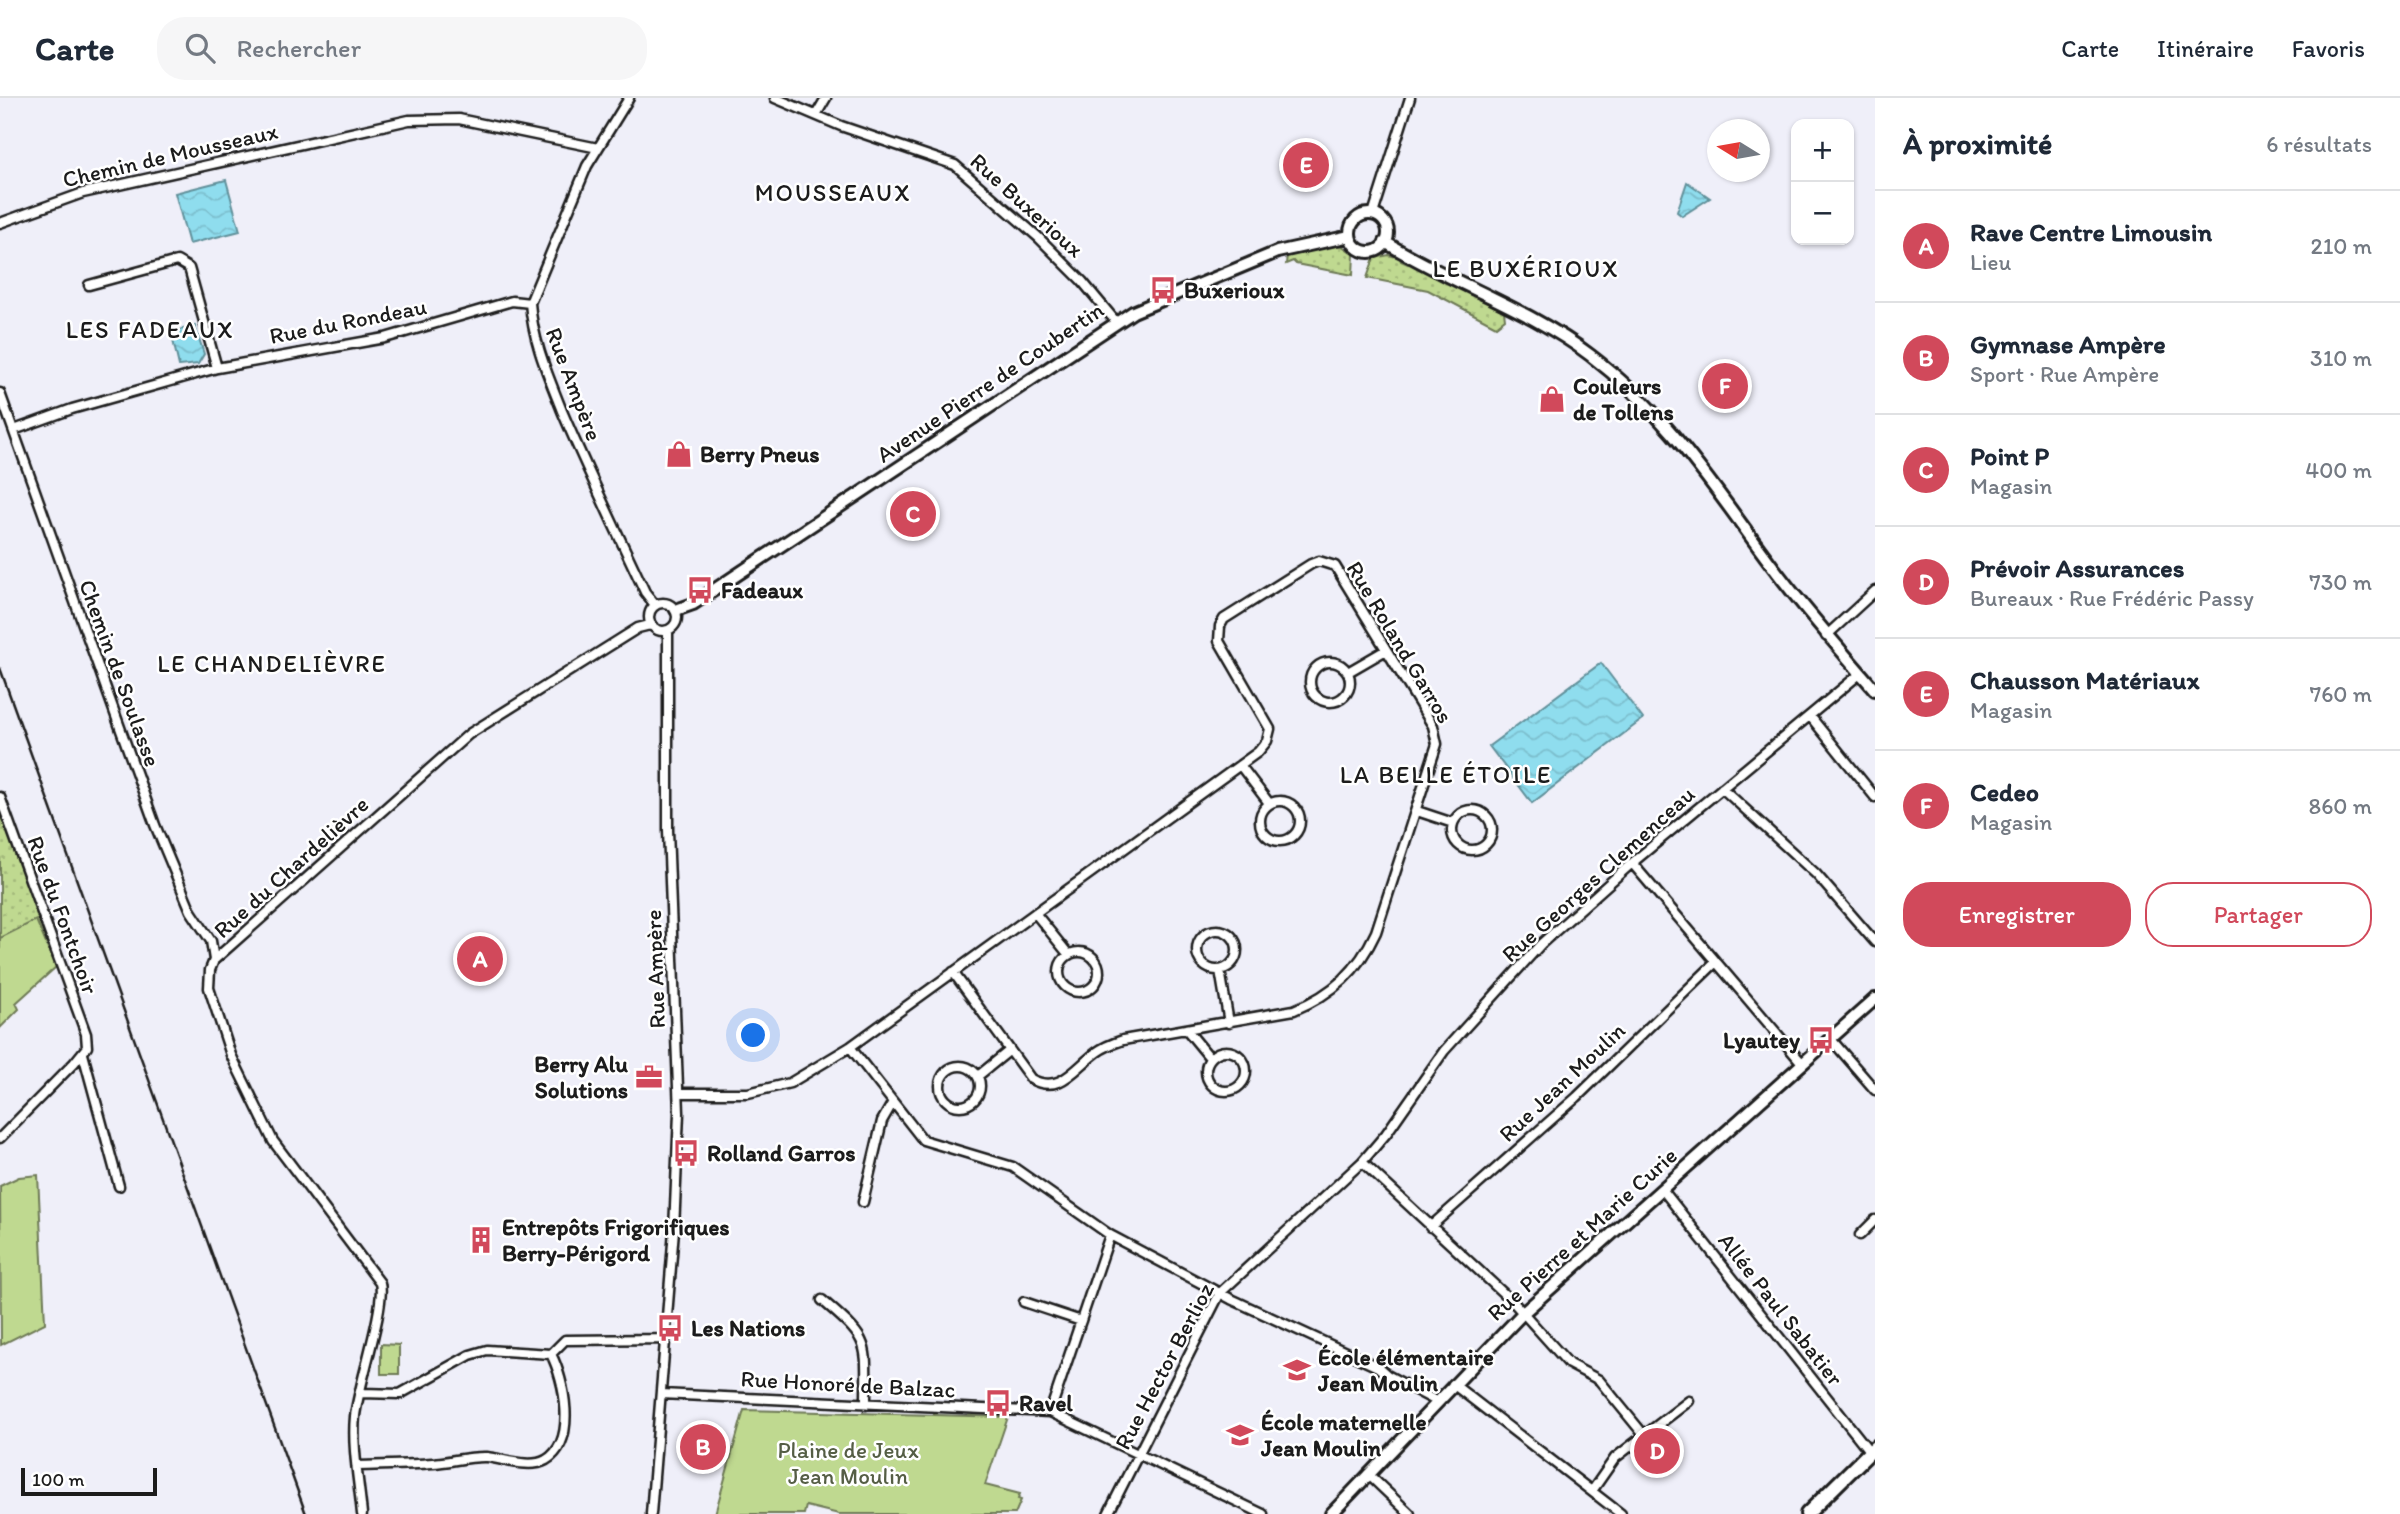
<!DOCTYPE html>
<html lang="fr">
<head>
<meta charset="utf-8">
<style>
  :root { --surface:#fff; --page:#f6f6f7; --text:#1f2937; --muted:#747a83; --line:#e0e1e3; --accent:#d1495b }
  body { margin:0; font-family:Itim,sans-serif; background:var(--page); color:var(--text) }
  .controls { position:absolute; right:21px; top:21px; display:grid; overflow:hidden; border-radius:14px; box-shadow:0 2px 5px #0004 }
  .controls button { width:63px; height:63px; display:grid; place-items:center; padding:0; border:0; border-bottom:2px solid var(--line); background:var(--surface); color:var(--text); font:35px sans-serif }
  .compass { position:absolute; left:1707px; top:21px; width:63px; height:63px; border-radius:50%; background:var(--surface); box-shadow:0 2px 5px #0004; rotate:281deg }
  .scale { position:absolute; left:21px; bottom:18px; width:136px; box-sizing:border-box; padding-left:7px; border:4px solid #1c1c1c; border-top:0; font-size:19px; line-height:24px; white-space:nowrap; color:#1c1c1c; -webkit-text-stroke:5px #fff; paint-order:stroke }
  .you { position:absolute; left:754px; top:938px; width:24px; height:24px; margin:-18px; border:5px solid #fff; border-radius:50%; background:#1a73e8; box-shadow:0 0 0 10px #1a73e833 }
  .badge { display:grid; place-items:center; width:46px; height:46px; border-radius:50%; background:var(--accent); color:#fff; font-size:23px; font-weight:700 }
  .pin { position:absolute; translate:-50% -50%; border:4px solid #fff; box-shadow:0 2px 7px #0006 }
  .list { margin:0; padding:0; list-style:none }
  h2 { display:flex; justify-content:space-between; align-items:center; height:91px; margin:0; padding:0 28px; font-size:30px }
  h2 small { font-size:23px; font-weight:400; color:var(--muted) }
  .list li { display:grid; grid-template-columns:46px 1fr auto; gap:21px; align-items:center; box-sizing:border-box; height:112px; padding:0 28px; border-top:2px solid var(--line) }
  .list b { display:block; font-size:26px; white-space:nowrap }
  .list p { margin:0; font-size:23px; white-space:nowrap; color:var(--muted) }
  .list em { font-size:23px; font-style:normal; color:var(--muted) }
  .actions { display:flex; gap:14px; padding:21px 28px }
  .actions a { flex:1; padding:16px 0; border:2px solid var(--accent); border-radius:28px; text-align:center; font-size:24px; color:var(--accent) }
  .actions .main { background:var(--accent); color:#fff }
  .icon { flex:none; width:38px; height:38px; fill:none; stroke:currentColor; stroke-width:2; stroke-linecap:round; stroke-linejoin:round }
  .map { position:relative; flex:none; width:1875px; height:1416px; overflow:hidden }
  header { display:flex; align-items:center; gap:42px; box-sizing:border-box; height:98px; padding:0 35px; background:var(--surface); border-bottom:2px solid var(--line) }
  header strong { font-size:33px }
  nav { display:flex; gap:38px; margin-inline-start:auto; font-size:24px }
  .search { width:490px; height:63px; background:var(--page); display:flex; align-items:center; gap:18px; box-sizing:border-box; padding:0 24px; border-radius:28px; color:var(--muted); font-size:26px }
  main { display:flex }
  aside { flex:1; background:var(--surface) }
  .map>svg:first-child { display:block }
  .grass { fill:url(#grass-dots); stroke:#6e7a56; stroke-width:2 }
  .park { fill:#bfd990; stroke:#6e7a56; stroke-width:2 }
  .water { fill:url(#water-waves); stroke:#61909a; stroke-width:2 }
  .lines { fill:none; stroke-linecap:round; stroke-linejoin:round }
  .minor-casing { stroke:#1c1c1c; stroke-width:13 }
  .tertiary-casing { stroke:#1c1c1c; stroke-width:16 }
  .secondary-casing { stroke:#1c1c1c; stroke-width:18 }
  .minor { stroke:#fff; stroke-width:8 }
  .tertiary { stroke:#fff; stroke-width:10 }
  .secondary { stroke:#fff; stroke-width:12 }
  .rail { stroke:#1c1c1c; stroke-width:2.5 }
  .labels { text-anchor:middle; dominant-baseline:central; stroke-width:5; stroke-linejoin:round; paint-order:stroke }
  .street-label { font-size:23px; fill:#1c1c1c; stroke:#fff }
  .poi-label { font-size:23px; font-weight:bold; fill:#1c1c1c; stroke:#fff; text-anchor:start }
  .park-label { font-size:23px; fill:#555e45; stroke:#fff }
  .neighbourhood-label { font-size:24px; letter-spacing:2px; fill:#1c1c1c; stroke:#fff }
</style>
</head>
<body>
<header>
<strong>Carte</strong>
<div class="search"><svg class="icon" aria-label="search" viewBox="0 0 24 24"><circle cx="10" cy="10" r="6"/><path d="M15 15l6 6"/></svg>Rechercher</div>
<nav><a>Carte</a><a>Itinéraire</a><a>Favoris</a></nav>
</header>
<main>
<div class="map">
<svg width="1875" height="1416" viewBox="0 0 1875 1416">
  <defs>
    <pattern id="grass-dots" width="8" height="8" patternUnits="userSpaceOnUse" patternTransform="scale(1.75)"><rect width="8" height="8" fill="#bfd990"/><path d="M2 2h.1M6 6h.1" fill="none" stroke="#a4ba7c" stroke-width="1.8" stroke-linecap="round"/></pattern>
    <pattern id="water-waves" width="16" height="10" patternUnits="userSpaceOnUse" patternTransform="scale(1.75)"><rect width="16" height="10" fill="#8fddee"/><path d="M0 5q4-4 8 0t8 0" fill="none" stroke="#7bbdcc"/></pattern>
  </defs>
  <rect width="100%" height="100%" fill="#efeff9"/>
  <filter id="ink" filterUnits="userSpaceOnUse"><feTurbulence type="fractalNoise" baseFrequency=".0143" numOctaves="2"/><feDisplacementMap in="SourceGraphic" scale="14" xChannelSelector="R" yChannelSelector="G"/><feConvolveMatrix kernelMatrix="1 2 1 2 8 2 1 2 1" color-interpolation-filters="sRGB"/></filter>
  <g filter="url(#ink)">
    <path class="grass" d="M1326 147 1342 148 1354 156 1353 177 1296 166 1293 163 1286 166 1287 157Z
      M1389 157 1400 160 1401 163 1408 166 1411 164 1504 213 1505 221 1496 228 1428 192 1367 180 1374 160Z
      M0 709 45 832 42 839 0 862Z"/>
    <path class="park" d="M36 822 56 869 16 905 19 911 0 930V840Z
      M38 1077 45 1225 1 1247 0 1088 19 1079Z
      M381 1246 399 1247V1276H381Z
      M744 1312 1008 1319 985 1387 1020 1396 1018 1401 1021 1402 1015 1416H839L806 1408 804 1416H715Z"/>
    <path class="water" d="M226 82 240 133 189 146 175 95Z
      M1687 84 1710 100 1682 118 1677 114Z
      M195 228 204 256 198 266 179 268 171 234Z
      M1601 565 1643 621 1532 705 1489 648Z"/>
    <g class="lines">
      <defs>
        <path id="minor" d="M629 0 587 68 530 205C533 244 548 277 562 313 588 374 617 434 645 494L655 507
          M775 0 841 28 955 67 1038 139 1082 183 1117 225
          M816 17 826 0
          M1373 116 1410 0
          M0 125 83 95 409 22 459 21 598 50
          M89 187 177 163 189 170 217 270
          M0 295 155 727 191 813 211 843 214 862
          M14 332 72 311 217 270 385 240 512 203 530 205
          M649 519a14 14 0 1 1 28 0a14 14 0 1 1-28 0Z
          M1826 538 1875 493
          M1310 584a20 20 0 1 1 40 0a20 20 0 1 1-40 0Z
          M1348 574 1386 552
          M1810 618 1875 699
          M1240 667 1269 705
          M1722 690 1816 776 1875 844
          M0 699 86 936 87 949 74 965 0 1040
          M1260 723a20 20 0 1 1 40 0a20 20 0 1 1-40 0Z
          M1452 732a20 20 0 1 1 40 0a20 20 0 1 1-40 0Z
          M1417 713 1453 725
          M1632 765 1802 965
          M1035 815 1069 857
          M1197 852a20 20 0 1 1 40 0a20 20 0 1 1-40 0Z
          M1059 874a20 20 0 1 1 40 0a20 20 0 1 1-40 0Z
          M1220 872 1229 925
          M1187 932 1210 960
          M1830 940 1875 992
          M850 949 923 1042 1013 1069 1110 1137 1231 1201 1378 1269 1387 1277 1436 1303
          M1206 973a20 20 0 1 1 40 0a20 20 0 1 1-40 0Z
          M83 956 119 1088
          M940 988a20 20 0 1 1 40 0a20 20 0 1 1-40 0Z
          M978 978 1010 952
          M679 995H748L790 985 850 949 1258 654 1267 643 1270 631 1219 543 1220 528 1224 521 1311 466 1319 463 1335 468 1433 628 1437 646 1376 834C1358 873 1333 896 1294 912L1123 942C1114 945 1105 948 1097 954 1075 970 1060 997 1031 981L953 874
          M1362 1064 1515 1206 1569 1266 1599 1282 1644 1337
          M1662 1091 1870 1354
          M863 1104 882 1023 893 1004
          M1430 1129 1577 999 1716 864
          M1860 1137 1875 1122
          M822 1202C872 1245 866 1242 866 1307
          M1024 1204 1081 1223
          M551 1256 565 1242 665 1241
          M1453 1286 1621 1416
          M661 1296 1050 1314 1263 1416
          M1050 1314 1110 1137
          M357 1368C382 1367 408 1367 433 1365 451 1364 469 1358 487 1359 504 1361 530 1371 546 1362 578 1343 564 1281 551 1256L487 1252 470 1257 400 1296 362 1295
          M1368 1376 1410 1416
          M1592 1393 1615 1360 1689 1303
          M362 1416C359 1384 352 1350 355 1318 358 1290 386 1206 380 1185L273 1043 231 957 209 890 210 872 214 862 230 848 469 636 638 530 650 527
          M651 1416 674 1132 679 1015 668 732V533
          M1108 1416 1220 1195 1362 1064 1386 1036 1444 953 1541 846 1632 765 1861 575"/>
        <path id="tertiary" d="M1350 135a19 19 0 1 1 38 0a19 19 0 1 1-38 0Z
          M1385 144C1449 184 1532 212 1590 257 1669 317 1715 392 1773 469 1805 512 1840 551 1875 592
          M676 512 693 506 1133 214 1277 154 1350 138
          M1331 1416 1523 1215 1875 901"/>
        <path id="secondary" d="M1807 1416 1875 1349"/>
      </defs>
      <use href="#minor" class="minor-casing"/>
      <use href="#tertiary" class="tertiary-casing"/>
      <use href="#secondary" class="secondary-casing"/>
      <use href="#minor" class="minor"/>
      <use href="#tertiary" class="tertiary"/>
      <use href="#secondary" class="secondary"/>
      <path class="rail" d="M0 570 306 1416"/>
    </g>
  </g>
  <defs>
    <symbol id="bus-bare" viewBox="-9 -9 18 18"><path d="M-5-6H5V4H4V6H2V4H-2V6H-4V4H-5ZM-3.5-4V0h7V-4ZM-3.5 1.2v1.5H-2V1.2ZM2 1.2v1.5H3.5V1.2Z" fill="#d1495b" stroke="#fff" stroke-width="2.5" paint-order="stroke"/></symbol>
    <symbol id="shop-bare" viewBox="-9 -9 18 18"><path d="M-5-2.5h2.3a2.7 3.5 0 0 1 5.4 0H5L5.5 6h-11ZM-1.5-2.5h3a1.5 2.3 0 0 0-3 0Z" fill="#d1495b" stroke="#fff" stroke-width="2.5" paint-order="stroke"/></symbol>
    <symbol id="office-bare" viewBox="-9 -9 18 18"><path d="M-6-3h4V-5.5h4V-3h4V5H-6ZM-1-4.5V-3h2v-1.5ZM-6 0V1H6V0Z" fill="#d1495b" stroke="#fff" stroke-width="2.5" paint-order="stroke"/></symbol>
    <symbol id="building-bare" viewBox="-9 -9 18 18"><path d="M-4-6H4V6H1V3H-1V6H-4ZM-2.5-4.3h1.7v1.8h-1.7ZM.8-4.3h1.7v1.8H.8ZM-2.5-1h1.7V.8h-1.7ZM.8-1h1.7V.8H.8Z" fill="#d1495b" stroke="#fff" stroke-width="2.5" paint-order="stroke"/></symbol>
    <symbol id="school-bare" viewBox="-9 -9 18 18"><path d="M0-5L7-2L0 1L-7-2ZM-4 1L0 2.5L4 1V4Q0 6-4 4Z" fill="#d1495b" stroke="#fff" stroke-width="2.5" paint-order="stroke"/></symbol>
  </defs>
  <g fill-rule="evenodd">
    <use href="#bus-bare" x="1144" y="173" width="38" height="38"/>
    <use href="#shop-bare" x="1533" y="282" width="38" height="38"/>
    <use href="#shop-bare" x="660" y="337" width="38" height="38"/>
    <use href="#bus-bare" x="681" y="473" width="38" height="38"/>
    <use href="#bus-bare" x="1802" y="923" width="38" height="38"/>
    <use href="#office-bare" x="630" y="960" width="38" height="38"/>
    <use href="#bus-bare" x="667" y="1036" width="38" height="38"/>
    <use href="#building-bare" x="462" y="1123" width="38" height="38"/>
    <use href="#bus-bare" x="651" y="1211" width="38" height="38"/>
    <use href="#school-bare" x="1278" y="1253" width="38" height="38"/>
    <use href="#bus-bare" x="979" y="1286" width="38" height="38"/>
    <use href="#school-bare" x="1221" y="1318" width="38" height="38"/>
  </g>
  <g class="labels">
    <g class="street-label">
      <text transform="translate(170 57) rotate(-13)">Chemin de Mousseaux</text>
      <text transform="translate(1027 107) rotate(42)">Rue Buxerioux</text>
      <text transform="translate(348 223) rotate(-11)">Rue du Rondeau</text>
      <text transform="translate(990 284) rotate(-34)">Avenue Pierre de Coubertin</text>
      <text transform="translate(574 286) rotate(69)">Rue Ampère</text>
      <text transform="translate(1400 544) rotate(59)">Rue Roland Garros</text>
      <text transform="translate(120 575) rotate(70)">Chemin de Soulasse</text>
      <text transform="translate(291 769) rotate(-42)">Rue du Chardelièvre</text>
      <text transform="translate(1598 776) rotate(-42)">Rue Georges Clemenceau</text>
      <text transform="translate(63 817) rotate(70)">Rue du Fontchoir</text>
      <text transform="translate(655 871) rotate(-92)">Rue Ampère</text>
      <text transform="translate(1562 984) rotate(-43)">Rue Jean Moulin</text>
      <text transform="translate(1582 1136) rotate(-42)">Rue Pierre et Marie Curie</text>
      <text transform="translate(1781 1211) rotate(52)">Allée Paul Sabatier</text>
      <text transform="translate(1164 1268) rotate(-62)">Rue Hector Berlioz</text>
      <text transform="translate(848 1286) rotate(3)">Rue Honoré de Balzac</text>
    </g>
    <g class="poi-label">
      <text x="1184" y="192">Buxerioux</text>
      <text x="1573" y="288">Couleurs<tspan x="1573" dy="26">de Tollens</tspan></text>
      <text x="700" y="356">Berry Pneus</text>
      <text x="721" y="492">Fadeaux</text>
      <text x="1800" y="942" text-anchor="end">Lyautey</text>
      <text x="628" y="966" text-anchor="end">Berry Alu<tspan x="628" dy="26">Solutions</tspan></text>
      <text x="707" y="1055">Rolland Garros</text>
      <text x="502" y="1129">Entrepôts Frigorifiques<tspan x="502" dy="26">Berry-Périgord</tspan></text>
      <text x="691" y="1230">Les Nations</text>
      <text x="1318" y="1259">École élémentaire<tspan x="1318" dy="26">Jean Moulin</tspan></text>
      <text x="1019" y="1305">Ravel</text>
      <text x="1261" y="1324">École maternelle<tspan x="1261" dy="26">Jean Moulin</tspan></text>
    </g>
    <g class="park-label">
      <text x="848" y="1352">Plaine de Jeux<tspan x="848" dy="26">Jean Moulin</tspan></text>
    </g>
    <g class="neighbourhood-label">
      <text x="833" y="94">MOUSSEAUX</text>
      <text x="1526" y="170">LE BUXÉRIOUX</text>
      <text x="150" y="231">LES FADEAUX</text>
      <text x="272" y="565">LE CHANDELIÈVRE</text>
      <text x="1446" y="676">LA BELLE ÉTOILE</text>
    </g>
  </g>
</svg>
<div class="controls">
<button>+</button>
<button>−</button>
</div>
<svg class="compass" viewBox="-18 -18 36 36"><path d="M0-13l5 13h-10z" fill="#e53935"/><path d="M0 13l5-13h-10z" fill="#747a83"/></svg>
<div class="scale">100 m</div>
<div class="you"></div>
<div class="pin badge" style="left:480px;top:861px">A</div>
<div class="pin badge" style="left:703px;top:1349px">B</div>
<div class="pin badge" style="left:913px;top:416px">C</div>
<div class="pin badge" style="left:1657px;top:1353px">D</div>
<div class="pin badge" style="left:1306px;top:67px">E</div>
<div class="pin badge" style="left:1725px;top:288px">F</div>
</div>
<aside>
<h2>À proximité<small>6 résultats</small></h2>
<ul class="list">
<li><span class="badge">A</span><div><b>Rave Centre Limousin</b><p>Lieu</p></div><em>210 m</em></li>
<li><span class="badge">B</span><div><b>Gymnase Ampère</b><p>Sport · Rue Ampère</p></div><em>310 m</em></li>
<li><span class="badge">C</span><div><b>Point P</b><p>Magasin</p></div><em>400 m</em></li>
<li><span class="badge">D</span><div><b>Prévoir Assurances</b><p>Bureaux · Rue Frédéric Passy</p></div><em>730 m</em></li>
<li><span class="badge">E</span><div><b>Chausson Matériaux</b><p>Magasin</p></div><em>760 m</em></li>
<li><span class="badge">F</span><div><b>Cedeo</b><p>Magasin</p></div><em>860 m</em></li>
</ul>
<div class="actions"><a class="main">Enregistrer</a><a>Partager</a></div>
</aside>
</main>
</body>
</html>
